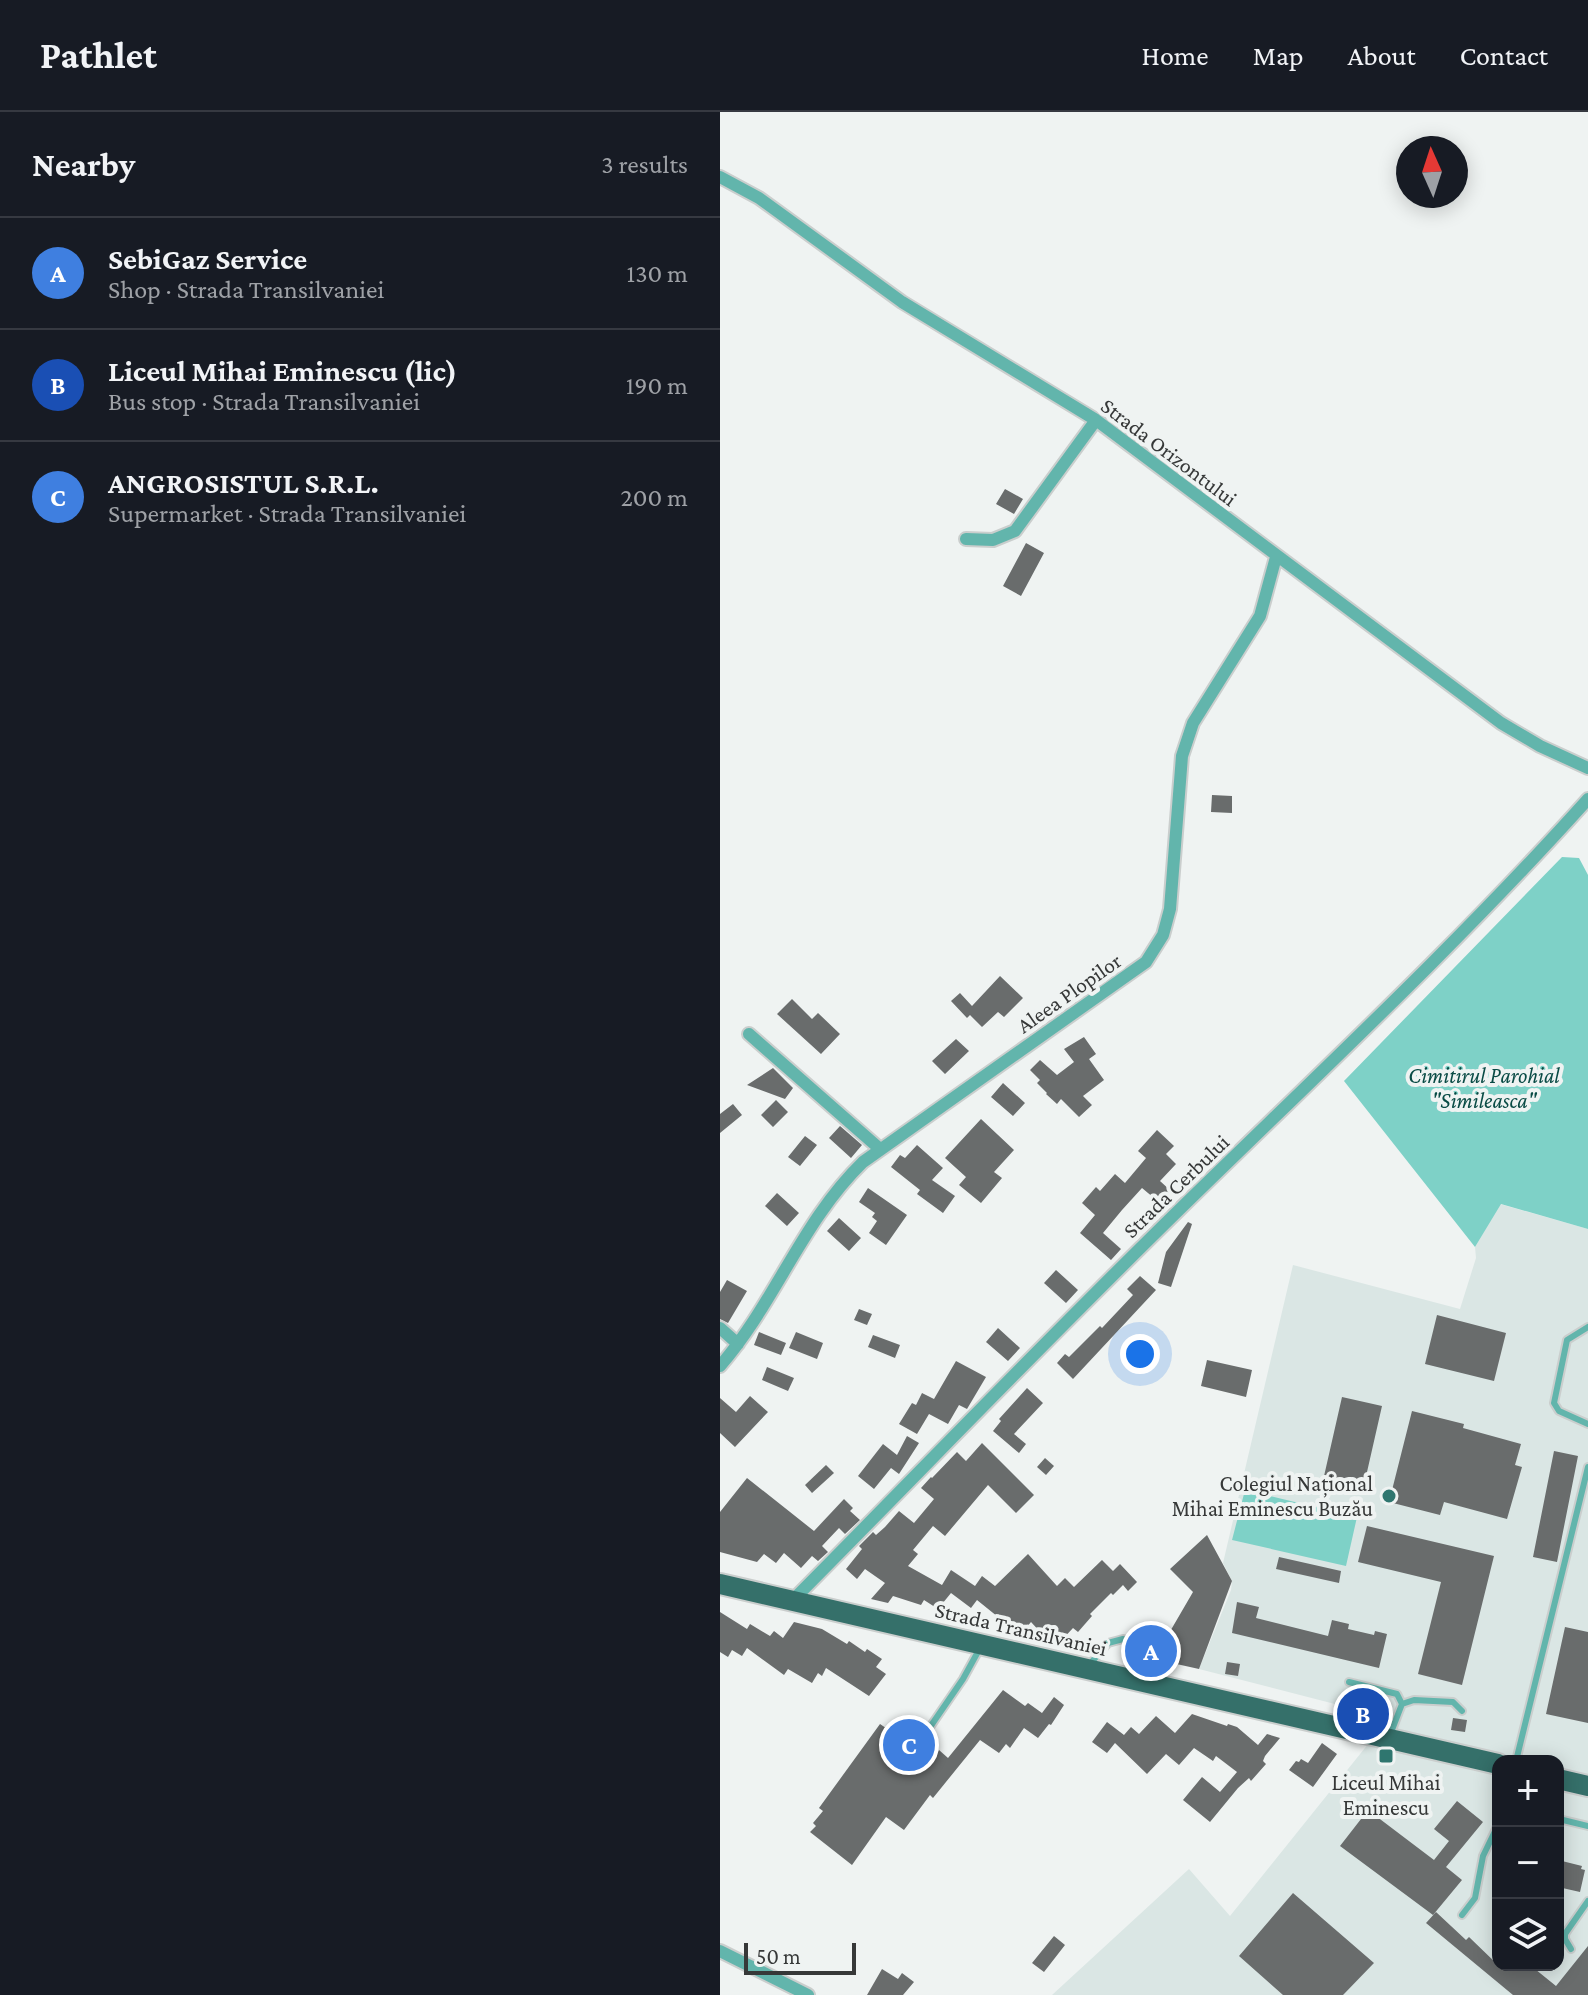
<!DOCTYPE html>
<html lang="en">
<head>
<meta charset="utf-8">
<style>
  :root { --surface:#171b24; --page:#20242c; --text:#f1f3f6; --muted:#9ea1a6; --line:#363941; --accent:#2f766f }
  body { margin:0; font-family:"Crimson Pro",serif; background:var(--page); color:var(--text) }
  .controls { position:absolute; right:24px; bottom:24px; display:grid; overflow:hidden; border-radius:16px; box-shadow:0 4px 20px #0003 }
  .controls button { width:72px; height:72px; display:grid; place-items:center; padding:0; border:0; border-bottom:2px solid var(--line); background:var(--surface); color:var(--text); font:40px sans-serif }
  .compass { position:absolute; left:676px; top:24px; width:72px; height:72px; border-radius:50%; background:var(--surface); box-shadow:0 4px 20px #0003; rotate:357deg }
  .scale { position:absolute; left:24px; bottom:20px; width:112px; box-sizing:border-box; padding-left:8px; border:4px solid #363838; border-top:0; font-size:22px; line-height:28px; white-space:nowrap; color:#363838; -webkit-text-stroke:6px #eff3f2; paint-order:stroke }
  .you { position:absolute; left:420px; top:1242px; width:28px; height:28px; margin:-20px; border:6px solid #fff; border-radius:50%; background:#1a73e8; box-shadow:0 0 0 12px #1a73e833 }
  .badge { display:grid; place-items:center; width:52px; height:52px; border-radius:50%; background:var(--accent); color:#fff; font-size:26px; font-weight:700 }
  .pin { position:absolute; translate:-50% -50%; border:4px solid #fff; box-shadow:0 2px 8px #0006 }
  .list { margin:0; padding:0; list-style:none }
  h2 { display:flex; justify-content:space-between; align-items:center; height:104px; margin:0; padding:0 32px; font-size:34px }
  h2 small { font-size:26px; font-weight:400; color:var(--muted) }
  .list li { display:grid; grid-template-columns:52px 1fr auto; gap:24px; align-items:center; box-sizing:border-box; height:112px; padding:0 32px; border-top:2px solid var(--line) }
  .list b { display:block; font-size:30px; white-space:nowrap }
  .list p { margin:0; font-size:26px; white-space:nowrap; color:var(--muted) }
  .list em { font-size:26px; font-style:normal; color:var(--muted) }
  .icon { flex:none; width:44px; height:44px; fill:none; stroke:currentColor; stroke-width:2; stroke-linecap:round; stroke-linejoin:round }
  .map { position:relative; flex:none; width:868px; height:1883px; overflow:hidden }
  header { display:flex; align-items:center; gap:48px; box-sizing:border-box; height:112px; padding:0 40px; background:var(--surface); border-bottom:2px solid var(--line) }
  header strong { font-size:38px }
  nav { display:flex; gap:44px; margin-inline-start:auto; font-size:28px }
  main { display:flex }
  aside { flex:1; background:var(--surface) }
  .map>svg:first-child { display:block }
  .built { fill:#dae6e4; fill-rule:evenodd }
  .green { fill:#7ed1c7 }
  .building { fill:#696c6c }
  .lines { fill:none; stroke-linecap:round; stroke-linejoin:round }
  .service-casing { stroke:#cacecd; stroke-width:10 }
  .minor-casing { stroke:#cacecd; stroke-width:16 }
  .primary-casing { stroke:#cacecd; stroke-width:24 }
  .service { stroke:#62b5ac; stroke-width:6 }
  .minor { stroke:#62b5ac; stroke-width:12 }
  .primary { stroke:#35706a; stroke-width:20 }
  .poi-dot { fill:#2f766f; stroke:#eff3f2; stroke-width:3 }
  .labels { text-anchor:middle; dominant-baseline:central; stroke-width:8; stroke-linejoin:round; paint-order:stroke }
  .street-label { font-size:22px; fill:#363838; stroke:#eff3f2 }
  .park-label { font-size:22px; font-style:italic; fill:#094b45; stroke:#eff3f2 }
  .poi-label { font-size:22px; fill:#363838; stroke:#eff3f2; text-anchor:end }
</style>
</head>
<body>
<header>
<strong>Pathlet</strong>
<nav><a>Home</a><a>Map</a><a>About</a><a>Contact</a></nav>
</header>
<main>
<aside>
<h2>Nearby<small>3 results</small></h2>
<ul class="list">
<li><span class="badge" style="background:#3f7fe0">A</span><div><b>SebiGaz Service</b><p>Shop · Strada Transilvaniei</p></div><em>130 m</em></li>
<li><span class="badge" style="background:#1a4fb4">B</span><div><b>Liceul Mihai Eminescu (lic)</b><p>Bus stop · Strada Transilvaniei</p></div><em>190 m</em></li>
<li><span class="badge" style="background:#3f7fe0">C</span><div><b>ANGROSISTUL S.R.L.</b><p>Supermarket · Strada Transilvaniei</p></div><em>200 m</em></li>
</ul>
</aside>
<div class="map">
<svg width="868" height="1883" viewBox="0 0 868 1883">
  <rect width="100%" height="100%" fill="#eff3f2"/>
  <path class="built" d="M780 1092 868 1117V1883H332L469 1757 510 1804 669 1606 479 1557 511 1478 512 1469 503 1451 573 1153 740 1197 756 1146 755 1135ZM778 1649H838V1853H778Z"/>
  <path class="green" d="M842 745 859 746 868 763V1117L781 1092 755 1135 624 969Z
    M525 1378 637 1405 626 1454 512 1428Z"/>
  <path class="building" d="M285 377 303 387 294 402 276 392Z
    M306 431 324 441 301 484 283 474Z
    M492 683 512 684V701L491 700Z
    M280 864 303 886 284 905 278 900 262 915 250 903 247 906 231 889 240 881 252 894Z
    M72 887 92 907 98 901 120 922 101 942 57 902Z
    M364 925 376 942 369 947 384 968 363 984 372 993 359 1005 341 987 337 992 326 982 327 981 317 971 320 968 310 958 320 948 337 963 354 950 344 937Z
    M236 927 249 939 225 962 212 949Z
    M53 956 73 976 65 987 27 973Z
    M283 971 305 991 293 1004 271 985Z
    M56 988 68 1000 53 1015 41 1003Z
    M13 992 22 1003 0 1021V1002Z
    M261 1007 294 1038 274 1060 282 1066 261 1091 239 1073 246 1065 225 1046Z
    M120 1014 142 1033 131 1046 109 1026Z
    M437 1018 454 1034 446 1042 456 1052 440 1069 451 1079 440 1091 422 1076 402 1098 383 1121 401 1137 391 1148 360 1121 375 1103 362 1091 376 1075 380 1079 395 1062 405 1071 426 1046 418 1039Z
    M85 1024 97 1033 80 1054 68 1045Z
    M197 1033 223 1056 212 1068 235 1084 223 1101 197 1082 200 1078 171 1055 180 1043 185 1046Z
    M148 1076 187 1103 166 1133 149 1121 157 1109 152 1105 155 1101 139 1090Z
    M57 1081 79 1101 67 1114 45 1094Z
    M119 1106 141 1126 129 1139 107 1119Z
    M468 1110 472 1112 451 1175 438 1171 446 1140Z
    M336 1158 358 1178 346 1191 324 1171Z
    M420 1164 436 1178 353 1267 337 1251 345 1242 349 1245 380 1214 382 1216 413 1183 407 1177Z
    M7 1168 27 1179 8 1211 0 1207V1180Z
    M139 1197 152 1202 147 1213 134 1208Z
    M717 1203 786 1221 774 1269 705 1252Z
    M278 1216 300 1236 288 1249 266 1230Z
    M39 1220 66 1231 61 1243 34 1233Z
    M76 1220 103 1231 97 1247 69 1236Z
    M153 1223 180 1233 175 1246 148 1235Z
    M487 1248 532 1258 526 1285 481 1274Z
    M236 1249 266 1265 247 1297 239 1293 228 1312 209 1302 197 1322 179 1312 192 1291 196 1293 202 1281 214 1287Z
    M47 1255 74 1266 68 1279 42 1268Z
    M307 1276 323 1291 294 1322 306 1332 299 1341 273 1319 281 1309 279 1307Z
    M30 1284 48 1300 15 1335 0 1321V1286L16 1300Z
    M622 1285 662 1294 642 1382 602 1373Z
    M692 1299 744 1312 743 1316 801 1332 795 1353 802 1355 787 1407 724 1390 720 1403 669 1390Z
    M187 1324 199 1331 179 1362 171 1356 154 1377 138 1364 163 1332 177 1343Z
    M262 1331 314 1383 296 1401 268 1373 225 1424 213 1414 193 1438 198 1442 188 1454 222 1473 231 1458 255 1474 262 1464 275 1474 308 1442 337 1474 345 1466 354 1475 382 1448 393 1459 400 1452 417 1470 408 1479 403 1473 393 1483 391 1481 370 1502 372 1504 358 1520 353 1516 340 1530 327 1519 323 1523 311 1510 306 1516 302 1512 295 1519 280 1512 283 1509 257 1488 251 1496 231 1481 218 1497 204 1488 201 1493 173 1484 168 1491 151 1487 165 1471 145 1457 137 1467 126 1457 142 1437 139 1434 153 1420 156 1423 165 1415 179 1399 194 1411 214 1387 201 1376 211 1365 212 1366 237 1340 246 1349Z
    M834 1339 858 1344 837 1450 813 1445Z
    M325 1346 334 1354 326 1363 317 1355Z
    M106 1353 114 1361 92 1381 85 1373Z
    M27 1366 94 1419 124 1387 133 1396 130 1399 140 1408 125 1422 119 1416 102 1434 108 1440 98 1449 92 1444 81 1456 64 1441 56 1451 44 1442 37 1450 0 1440V1400Z
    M647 1414 774 1444 742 1573 698 1562 721 1470 638 1450Z
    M487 1423 512 1469 479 1557 434 1547 473 1480 450 1457Z
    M559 1445 621 1459 619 1471 556 1457Z
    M517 1490 539 1495 536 1506 608 1524 612 1508 629 1512 628 1517 654 1523 655 1519 667 1522 659 1556 512 1521Z
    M0 1500 27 1517 30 1512 50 1524 54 1519 63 1526 74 1510 102 1517 127 1532 129 1529 145 1540 147 1537 162 1547 156 1555 166 1562 149 1584 106 1556 102 1564 98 1561 92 1571 68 1557 64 1563 27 1536 22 1544 12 1538 8 1545 0 1540Z
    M845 1515 868 1520V1611L826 1602Z
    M507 1550 520 1552 518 1564 505 1562Z
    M283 1578 305 1594 308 1591 322 1601 334 1585 344 1593 331 1613 329 1612 318 1626 304 1616 290 1636 286 1632 279 1641 260 1628 213 1686 210 1683 184 1718 166 1705 132 1753 90 1720 96 1714 93 1711 103 1699 99 1696 160 1612 185 1629 188 1625 214 1644 219 1638 228 1646Z
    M472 1602 507 1614 508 1612 517 1615 538 1633 547 1622 560 1626 545 1644 543 1649 546 1652 531 1669 529 1666 518 1676 490 1710 463 1688 482 1665 500 1680 517 1660 496 1644 493 1649 474 1636 459 1653 446 1642 427 1662 395 1631 387 1641 372 1630 387 1610 404 1623 411 1615 419 1622 436 1604 455 1621Z
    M733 1606 747 1608 745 1620 731 1618Z
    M602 1631 617 1642 593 1675 569 1658 576 1649 579 1650 581 1647 588 1651Z
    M737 1689 763 1710 726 1755 742 1768 713 1803 620 1734 648 1698 714 1748 729 1729 714 1717Z
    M838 1748 862 1754 861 1757 865 1758 860 1780 838 1775Z
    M573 1781 654 1851 623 1883H563L519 1844Z
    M716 1800 746 1828 749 1825 778 1853H810L836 1874 868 1834V1883H793L706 1811Z
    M334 1824 345 1833 324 1860 312 1851Z
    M162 1857 178 1867 182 1861 194 1870 183 1883H147Z"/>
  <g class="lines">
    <defs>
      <path id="service" d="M868 1215 847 1228 834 1291 839 1299 868 1312
        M370 1552 388 1531 403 1527C425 1539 428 1542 431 1568
        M629 1570 677 1582 682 1592
        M208 1618 243 1567 260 1536
        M670 1623 682 1592 694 1588 733 1590 742 1599
        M796 1649 868 1355
        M839 1707 868 1714
        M742 1803 755 1786 763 1744 778 1713
        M851 1837 845 1827V1822L868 1789"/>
      <path id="minor" d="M0 65 39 86 182 190 376 308 781 611 820 634 868 656
        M246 427 273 428 295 419 376 308
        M29 922 160 1037
        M0 1216 18 1232
        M0 1254C55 1191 82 1109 143 1050L426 850 443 823 450 797 462 644 473 611 540 504 556 445
        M72 1489C201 1359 328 1226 459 1098 597 963 739 831 868 687
        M0 1839 88 1883"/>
      <path id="primary" d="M0 1472 778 1652
        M838 1667 868 1674"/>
    </defs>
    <use href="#service" class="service-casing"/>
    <use href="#minor" class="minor-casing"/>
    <use href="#primary" class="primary-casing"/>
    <use href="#service" class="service"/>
    <use href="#minor" class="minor"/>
    <use href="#primary" class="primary"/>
  </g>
  <g class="poi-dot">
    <circle cx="669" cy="1384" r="8"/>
    <rect x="658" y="1636" width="16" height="16" rx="4"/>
  </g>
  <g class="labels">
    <g class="street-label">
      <text transform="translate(449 340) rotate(37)">Strada Orizontului</text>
      <text transform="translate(349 881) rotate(-35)">Aleea Plopilor</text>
      <text transform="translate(456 1074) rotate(-44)">Strada Cerbului</text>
      <text transform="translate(301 1517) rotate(13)">Strada Transilvaniei</text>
    </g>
    <g class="park-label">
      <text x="764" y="963">Cimitirul Parohial<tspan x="764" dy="25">"Simileasca"</tspan></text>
    </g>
    <g class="poi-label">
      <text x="653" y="1371">Colegiul Național<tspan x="653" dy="25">Mihai Eminescu Buzău</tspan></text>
      <text x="666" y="1670" text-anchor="middle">Liceul Mihai<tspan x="666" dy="25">Eminescu</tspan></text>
    </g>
  </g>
</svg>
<div class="controls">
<button>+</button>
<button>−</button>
<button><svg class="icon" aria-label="layers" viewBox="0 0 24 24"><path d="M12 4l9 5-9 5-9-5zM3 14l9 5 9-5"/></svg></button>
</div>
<svg class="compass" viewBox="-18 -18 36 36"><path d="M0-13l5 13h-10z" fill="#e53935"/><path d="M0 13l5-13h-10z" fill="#9ea1a6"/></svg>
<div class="scale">50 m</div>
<div class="you"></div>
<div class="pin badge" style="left:431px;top:1539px;background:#3f7fe0">A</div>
<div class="pin badge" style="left:643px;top:1602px;background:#1a4fb4">B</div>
<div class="pin badge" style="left:189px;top:1633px;background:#3f7fe0">C</div>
</div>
</main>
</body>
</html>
